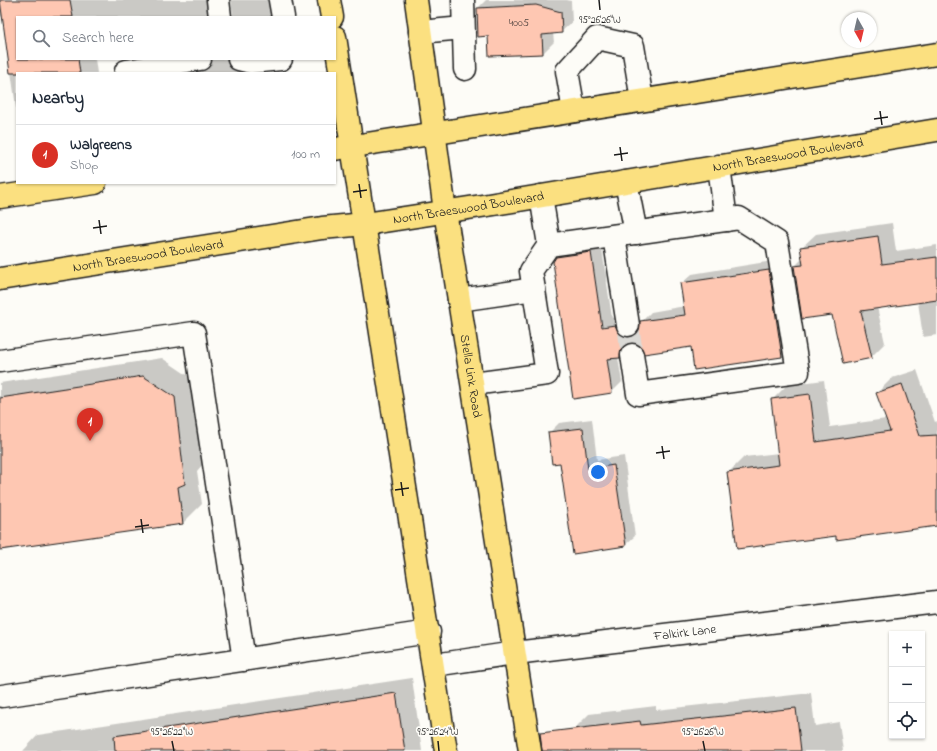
<!DOCTYPE html>
<html lang="en">
<head>
<meta charset="utf-8">
<style>
  :root { --surface:#fff; --page:#f6f6f7; --text:#1f2937; --muted:#747a83; --line:#e0e1e3; --accent:#d93025 }
  body { margin:0; font-family:"Indie Flower",sans-serif; background:var(--page); color:var(--text) }
  .controls { position:absolute; right:12px; bottom:12px; display:grid; overflow:hidden; border-radius:0px; box-shadow:0 1px 3px #0004 }
  .controls button { width:36px; height:36px; display:grid; place-items:center; padding:0; border:0; border-bottom:1px solid var(--line); background:var(--surface); color:var(--text); font:20px sans-serif }
  .compass { position:absolute; left:841px; top:12px; width:36px; height:36px; border-radius:50%; background:var(--surface); box-shadow:0 1px 3px #0004; rotate:172deg }
  .you { position:absolute; left:598px; top:472px; width:14px; height:14px; margin:-10px; border:3px solid #fff; border-radius:50%; background:#1a73e8; box-shadow:0 0 0 6px #1a73e833 }
  .badge { display:grid; place-items:center; width:26px; height:26px; border-radius:50%; background:var(--accent); color:#fff; font-size:13px; font-weight:700 }
  .pin { position:absolute; translate:-50% -33px; filter:drop-shadow(0 1px 2px #0008) }
  .pin::after { content:''; position:absolute; top:21px; width:14px; height:12px; background:inherit; clip-path:polygon(0 0,100% 0,50% 100%) }
  .list { margin:0; padding:0; list-style:none }
  h2 { display:flex; justify-content:space-between; align-items:center; height:52px; margin:0; padding:0 16px; font-size:17px }
  h2 small { font-size:13px; font-weight:400; color:var(--muted) }
  .list li { display:grid; grid-template-columns:26px 1fr auto; gap:12px; align-items:center; box-sizing:border-box; height:60px; padding:0 16px; border-top:1px solid var(--line) }
  .list b { display:block; font-size:15px; white-space:nowrap }
  .list p { margin:0; font-size:13px; white-space:nowrap; color:var(--muted) }
  .list em { font-size:13px; font-style:normal; color:var(--muted) }
  .icon { flex:none; width:22px; height:22px; fill:none; stroke:currentColor; stroke-width:2; stroke-linecap:round; stroke-linejoin:round }
  .map { position:relative; flex:none; width:937px; height:751px; overflow:hidden }
  .search { position:absolute; background:var(--surface); box-shadow:0 1px 3px #0004; left:16px; top:16px; width:320px; height:44px; display:flex; align-items:center; gap:10px; box-sizing:border-box; padding:0 14px; border-radius:0px; color:var(--muted); font-size:15px }
  .panel { position:absolute; background:var(--surface); box-shadow:0 1px 3px #0004; left:16px; top:72px; width:320px; height:112px; border-radius:0px }
  .map>svg:first-child { display:block }
  .shadow { fill:#0003 }
  .building { fill:#fec7b2; stroke:#1c1c1c }
  .lines { fill:none; stroke-linecap:round; stroke-linejoin:round }
  .minor-tunnel { stroke:#dbdad6; stroke-width:22; stroke-dasharray:22 11; stroke-linecap:butt }
  .minor-casing { stroke:#1c1c1c; stroke-width:25 }
  .major-casing { stroke:#1c1c1c; stroke-width:25 }
  .minor { stroke:#fdfcf7; stroke-width:22 }
  .major { stroke:#fbe080; stroke-width:22 }
  .ticks { fill:none; stroke:#1c1c1c; stroke-width:1.5 }
  .labels { text-anchor:middle; dominant-baseline:central; stroke-width:3.5; stroke-linejoin:round; paint-order:stroke }
  .number-label { font-size:11px; fill:#544742 }
  .street-label { font-size:13px; fill:#1c1c1c; stroke:#fdfcf7 }
  .ticks-label { font-size:10px; text-anchor:middle; fill:#1c1c1c; stroke:#fdfcf7; stroke-width:3.5; stroke-linejoin:round; paint-order:stroke }
</style>
</head>
<body>
<div class="map">
<svg width="937" height="751" viewBox="0 0 937 751">
  <rect width="100%" height="100%" fill="#fdfcf7"/>
  <filter id="ink" filterUnits="userSpaceOnUse"><feTurbulence type="fractalNoise" baseFrequency=".025" numOctaves="2"/><feDisplacementMap in="SourceGraphic" scale="8" xChannelSelector="R" yChannelSelector="G"/><feConvolveMatrix kernelMatrix="1 2 1 2 8 2 1 2 1" color-interpolation-filters="sRGB"/></filter>
  <g filter="url(#ink)">
    <path class="shadow" d="M0 0H222L229 14 233 15 231 0H284L279 17H17V59H95L97 73H17V114L3 16 0 17Z
      M486 0H567L571 1 572 22 561 32 553 33 554 42 543 53 489 35 478 8Z
      M202 59H238L241 73H169Z
      M892 223 896 251 937 245V335L923 337 918 302 877 307 885 343 871 357 833 314 795 266 803 258 801 248 816 234Z
      M601 242 612 318 626 316 634 327 641 328V322L651 312 685 306 681 284 692 274 779 260 792 346 782 356 691 346H642L636 342H630V346L618 357 622 382 612 392 557 257 567 247Z
      M162 358 193 379 203 464 197 471 202 504 183 523 0 549V383Z
      M917 370 935 422 937 421V526L837 535 728 473 744 457 779 453 772 400 787 385 824 380 830 427 886 419 877 393 892 378Z
      M592 419 597 460 624 456 635 536 625 545 561 462 549 433 559 423Z
      M412 678 422 751H23L38 735Z
      M811 693 815 726 839 722 843 751H576L573 730 589 714 656 706V710Z"/>
    <path class="building" d="M0 0H70L73 17H17V59H78L80 73H10Z
      M536 5 561 12 562 33 542 35 543 54 489 56 488 36 478 37 477 8Z
      M878 236 882 264 937 257V300L861 311 872 358 843 364 832 315 802 319 794 266 803 265 800 247Z
      M591 252 602 327 615 325 619 333 623 336 630 337 636 335 639 330 640 321 685 315 680 283 769 270 782 357 694 370 691 347 644 354 641 347 636 343H630L624 346 621 350 620 358 607 359 612 393 573 399 553 262 556 257Z
      M143 376 175 397 185 484 178 487 183 524 0 550V398Z
      M902 384 920 436 937 435V526L836 540V536L737 549 727 472 779 465 771 399 810 394 816 442 890 431 876 393Z
      M583 428 588 469 614 465 626 546 573 554 560 463 552 464 548 432Z
      M396 693 405 751H115L114 736Z
      M796 708 801 751H542L540 733 640 721 641 725Z"/>
    <g class="lines">
      <path class="minor-tunnel" d="M628 325 632 355"/>
      <defs>
        <g id="minor">
          <path d="M218 0 220 17"/>
          <path d="M280 0 283 17"/>
          <path d="M463 0 465 69"/>
          <path d="M420 32 463 28"/>
          <path d="M239 59 251 62 281 59"/>
          <path d="M126 73V71L200 59"/>
          <path d="M574 111 567 71 597 38 633 46 642 100"/>
          <path d="M719 166 726 220"/>
          <path d="M626 182 636 233"/>
          <path d="M541 196 549 245"/>
          <path d="M614 236 628 325"/>
          <path d="M459 300 534 289"/>
          <path d="M0 361 194 333 244 660"/>
          <path d="M473 384 547 374 531 271 549 245 739 218 777 242 798 372 638 394 632 355"/>
          <path id="s1" d="M434 665 515 653 937 602"/>
          <path d="M2 696 429 632"/>
        </g>
        <g id="major">
          <path d="M329 0 332 17"/>
          <path id="s2" d="M416 0 445 211 530 751"/>
          <path d="M335 37 446 751"/>
          <path d="M335 149 937 54"/>
          <path d="M0 197 95 183"/>
          <path id="s3" d="M0 279 322 228 365 224 488 205 937 130"/>
        </g>
      </defs>
      <use href="#minor" class="minor-casing"/>
      <use href="#major" class="major-casing"/>
      <use href="#minor" class="minor"/>
      <use href="#major" class="major"/>
    </g>
  </g>
  <path class="ticks" d="M599 0 600 10M880 111 882 125M874 119 888 117M620 147 622 161M614 155 628 153M359 184 361 198M353 192 367 190M99 220 101 234M93 228 107 226M662 446 664 459M656 453 670 451M401 482 403 496M395 490 409 488M141 519 143 533M135 527 149 525M172 741 174 751M438 741 439 751M703 741 705 751"/>
  <g class="labels">
    <g class="number-label">
      <text x="519" y="23">4005</text>
    </g>
    <g class="street-label">
      <text stroke="none"><textPath href="#s3" startOffset="798">North Braeswood Boulevard</textPath></text>
      <text stroke="none"><textPath href="#s3" startOffset="474">North Braeswood Boulevard</textPath></text>
      <text stroke="none"><textPath href="#s3" startOffset="150">North Braeswood Boulevard</textPath></text>
      <text stroke="none"><textPath href="#s2" startOffset="380">Stella Link Road</textPath></text>
      <text stroke="none"><textPath href="#s1" startOffset="253">Falkirk Lane</textPath></text>
    </g>
  </g>
  <g class="ticks-label">
    <text x="600" y="23">95°26'26"W</text>
    <text x="172" y="735">95°26'22"W</text>
    <text x="438" y="735">95°26'24"W</text>
    <text x="703" y="735">95°26'26"W</text>
  </g>
</svg>
<div class="controls">
<button>+</button>
<button>−</button>
<button><svg class="icon" aria-label="locate" viewBox="0 0 24 24"><circle cx="12" cy="12" r="6"/><path d="M12 2v4M12 18v4M2 12h4M18 12h4"/></svg></button>
</div>
<svg class="compass" viewBox="-18 -18 36 36"><path d="M0-13l5 13h-10z" fill="#e53935"/><path d="M0 13l5-13h-10z" fill="#747a83"/></svg>
<div class="you"></div>
<div class="pin badge" style="left:90px;top:441px">1</div>
<div class="search"><svg class="icon" aria-label="search" viewBox="0 0 24 24"><circle cx="10" cy="10" r="6"/><path d="M15 15l6 6"/></svg>Search here</div>
<section class="panel">
<h2>Nearby<small></small></h2>
<ul class="list">
<li><span class="badge">1</span><div><b>Walgreens</b><p>Shop</p></div><em>100 m</em></li>
</ul>
</section>
</div>
</body>
</html>
